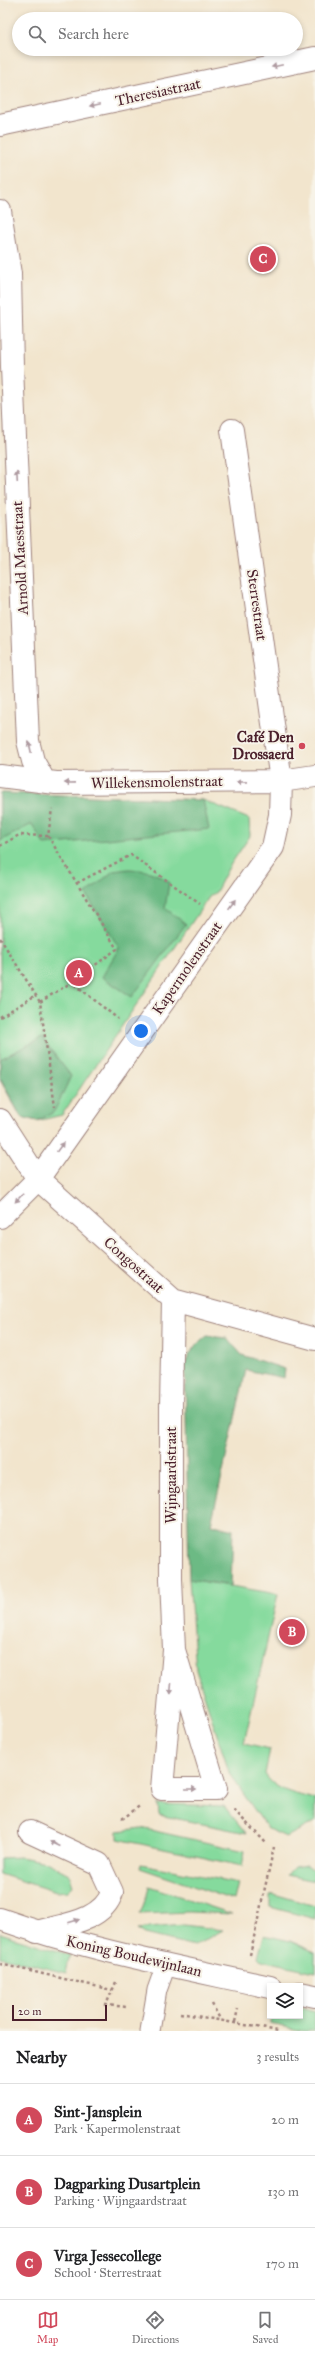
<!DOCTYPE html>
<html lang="en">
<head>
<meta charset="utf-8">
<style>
  :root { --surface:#fff; --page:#f6f6f6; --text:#202124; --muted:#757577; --line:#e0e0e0; --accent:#d1495b }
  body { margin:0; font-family:"IM FELL Great Primer",serif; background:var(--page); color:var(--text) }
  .controls { position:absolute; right:12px; bottom:12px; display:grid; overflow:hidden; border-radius:0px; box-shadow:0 2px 6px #0003 }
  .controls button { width:36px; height:36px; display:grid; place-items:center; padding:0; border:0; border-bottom:1px solid var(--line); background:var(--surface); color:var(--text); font:20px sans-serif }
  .scale { position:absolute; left:12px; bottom:10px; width:95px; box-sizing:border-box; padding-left:4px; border:2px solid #4a1f2b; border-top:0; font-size:11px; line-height:14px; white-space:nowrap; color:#4a1f2b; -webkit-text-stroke:3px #f7f3e8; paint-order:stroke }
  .you { position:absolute; left:141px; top:1031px; width:14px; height:14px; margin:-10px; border:3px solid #fff; border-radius:50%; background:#1a73e8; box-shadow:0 0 0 6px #1a73e833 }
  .badge { display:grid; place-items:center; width:26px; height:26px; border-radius:50%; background:var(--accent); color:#fff; font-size:13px; font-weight:700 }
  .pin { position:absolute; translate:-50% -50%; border:2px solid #fff; box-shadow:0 1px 4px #0006 }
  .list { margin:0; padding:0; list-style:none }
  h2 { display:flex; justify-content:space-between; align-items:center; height:52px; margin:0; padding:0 16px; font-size:17px }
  h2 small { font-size:13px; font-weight:400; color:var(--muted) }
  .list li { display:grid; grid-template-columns:26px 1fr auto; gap:12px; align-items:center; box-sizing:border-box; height:72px; padding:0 16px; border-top:1px solid var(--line) }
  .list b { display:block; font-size:15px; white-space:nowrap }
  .list p { margin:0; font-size:13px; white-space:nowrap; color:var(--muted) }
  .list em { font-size:13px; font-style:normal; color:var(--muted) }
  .icon { flex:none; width:22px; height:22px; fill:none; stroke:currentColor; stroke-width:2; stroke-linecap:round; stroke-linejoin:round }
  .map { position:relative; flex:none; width:315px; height:2031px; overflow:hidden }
  .search { position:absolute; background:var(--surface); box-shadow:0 2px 6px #0003; left:12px; right:12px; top:12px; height:44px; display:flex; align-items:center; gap:10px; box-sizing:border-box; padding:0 14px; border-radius:22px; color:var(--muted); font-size:15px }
  .sheet { height:268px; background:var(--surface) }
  nav { display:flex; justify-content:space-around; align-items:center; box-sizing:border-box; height:56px; border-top:1px solid var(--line); background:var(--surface); font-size:11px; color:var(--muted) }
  nav a { display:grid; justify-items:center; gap:2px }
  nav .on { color:var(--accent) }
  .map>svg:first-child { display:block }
  .green { fill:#85da9d; stroke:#687c64 }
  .forest { fill:#6cba84; stroke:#5b6c58 }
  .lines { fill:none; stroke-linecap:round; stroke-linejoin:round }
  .service-casing { stroke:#9e827c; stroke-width:21 }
  .minor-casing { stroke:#9e827c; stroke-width:24 }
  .secondary-casing { stroke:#9e827c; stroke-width:24 }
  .path { stroke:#9e827c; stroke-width:2.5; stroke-dasharray:3 3; stroke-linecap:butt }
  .service { stroke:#fff; stroke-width:19 }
  .minor { stroke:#fff; stroke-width:22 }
  .secondary { stroke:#fff; stroke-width:22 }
  .oneway { fill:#ae9aa0 }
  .poi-dot { fill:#d1495b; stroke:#f7f3e8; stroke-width:1.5 }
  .labels { text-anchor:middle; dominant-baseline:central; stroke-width:4; stroke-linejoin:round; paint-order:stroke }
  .street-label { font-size:15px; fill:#4a1f2b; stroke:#f7f3e8 }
  .poi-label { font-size:15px; font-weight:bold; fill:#4a1f2b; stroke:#f7f3e8; text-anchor:end }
</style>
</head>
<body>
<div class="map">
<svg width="315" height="2031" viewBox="0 0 315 2031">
  <rect width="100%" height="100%" fill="#f7f3e8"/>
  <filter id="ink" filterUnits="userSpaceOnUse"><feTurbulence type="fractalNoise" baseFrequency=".025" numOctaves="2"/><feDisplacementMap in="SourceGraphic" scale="8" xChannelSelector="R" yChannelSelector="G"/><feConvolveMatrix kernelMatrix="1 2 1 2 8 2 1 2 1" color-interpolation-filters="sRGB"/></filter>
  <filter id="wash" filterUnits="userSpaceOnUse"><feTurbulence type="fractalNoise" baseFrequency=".012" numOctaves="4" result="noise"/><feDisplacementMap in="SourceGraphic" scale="16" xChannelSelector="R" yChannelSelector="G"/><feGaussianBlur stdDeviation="0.9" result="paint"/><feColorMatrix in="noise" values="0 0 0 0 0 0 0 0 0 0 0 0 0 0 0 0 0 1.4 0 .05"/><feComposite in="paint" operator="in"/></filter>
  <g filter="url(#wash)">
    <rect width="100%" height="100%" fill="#f2e5cd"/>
    <path class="green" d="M0 793 203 800 249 819 250 836 229 867 216 892 209 897 62 1115 37 1121 21 1117 0 1080Z
      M189 1579 278 1594 244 1743 270 1749 265 1774C275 1791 296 1794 315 1799V1822L286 1837 268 1829 230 1775 196 1670Z
      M158 1804 224 1806 246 1833 159 1815Z
      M141 1828 245 1851 242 1866 118 1839V1831Z
      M20 1857 46 1862 69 1874 73 1886 68 1891 56 1892 0 1874V1858Z
      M141 1864 238 1883 234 1900 140 1868Z
      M307 1865 315 1871V1881L287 1875 294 1867Z
      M149 1886 232 1914 189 1912 140 1914 147 1895Z
      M274 1894 315 1906V1919L270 1907V1895Z
      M184 1925 223 1930 194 1946 145 1934 137 1929Z
      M0 1933 70 1955 66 1973 0 1957Z
      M264 1935 290 1941 315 1952V1972L261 1960 258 1957Z
      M300 2007 315 2011V2031H304L270 2024 272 2016H300Z"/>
    <path class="forest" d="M0 793 203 800 209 829 44 845 32 824 0 841Z
      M129 869C144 870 158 872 169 883L165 908 186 924 132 997 102 977 119 948 86 894 113 871Z
      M42 1038 71 1076 54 1112 37 1121 21 1117 0 1077V1059Z
      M207 1336 227 1338 242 1355 285 1369 284 1378 246 1370 211 1524 233 1530 231 1586 189 1579 185 1363 194 1347Z"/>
  </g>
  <g filter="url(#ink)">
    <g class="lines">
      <defs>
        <path id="service" d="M150 2031 157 1990 166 1965"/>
        <path id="minor" d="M0 125 315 58
          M0 211 10 274 12 367 28 741 33 761 45 782
          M0 776 56 783 281 781 315 776
          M0 1120 38 1179 173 1300 315 1339
          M0 1217 38 1179 273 847 280 815 281 781 232 430
          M173 1300 171 1407V1579L174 1650 162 1789H216L174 1650
          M30 1832 99 1864 112 1892C104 1921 62 1925 37 1932"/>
        <path id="secondary" d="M0 1919C87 1950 179 1967 270 1987
          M300 1993 315 1996"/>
      </defs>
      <use href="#service" class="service-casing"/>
      <use href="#minor" class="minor-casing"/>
      <use href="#secondary" class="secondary-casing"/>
      <path class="path" d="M48 836 117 949 72 982 118 1019
        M0 846 19 835 48 836 52 809
        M77 883 131 855 200 904
        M0 938 40 1002 55 1107
        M40 1002 72 982
        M0 1017 36 995
        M234 1810 267 1844
        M122 1819 141 1805
        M250 1955 274 1847
        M0 1964 112 1990
        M116 1982 106 2005 127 2007
        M212 2004 220 2019
        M180 2013 278 2031
        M235 2022 238 2009"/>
      <use href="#service" class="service"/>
      <use href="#minor" class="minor"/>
      <use href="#secondary" class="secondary"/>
    </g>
    <defs><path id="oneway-solid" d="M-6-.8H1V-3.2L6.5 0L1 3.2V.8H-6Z"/></defs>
    <g class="oneway">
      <use href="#oneway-solid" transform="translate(277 66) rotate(168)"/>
      <use href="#oneway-solid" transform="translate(95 105) rotate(168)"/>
      <use href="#oneway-solid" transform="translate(17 477) rotate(-93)"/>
      <use href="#oneway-solid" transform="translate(30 747) rotate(-102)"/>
      <use href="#oneway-solid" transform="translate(242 782) rotate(179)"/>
      <use href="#oneway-solid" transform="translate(70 783) rotate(179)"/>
      <use href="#oneway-solid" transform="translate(232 904) rotate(-55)"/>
      <use href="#oneway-solid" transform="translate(60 1147) rotate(-55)"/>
      <use href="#oneway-solid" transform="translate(19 1198) rotate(134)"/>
      <use href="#oneway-solid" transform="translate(171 1689) rotate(95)"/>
      <use href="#oneway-solid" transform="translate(191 1789)"/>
      <use href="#oneway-solid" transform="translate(55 1844) rotate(-155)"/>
      <use href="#oneway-solid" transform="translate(74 1921) rotate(-16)"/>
    </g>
  </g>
  <circle class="poi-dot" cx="302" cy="746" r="4"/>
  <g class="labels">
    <g class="street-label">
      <text transform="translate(158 92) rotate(-12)">Theresiastraat</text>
      <text transform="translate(20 558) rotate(-93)">Arnold Maesstraat</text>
      <text transform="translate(257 605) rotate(82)">Sterrestraat</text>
      <text transform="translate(157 782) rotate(-1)">Willekensmolenstraat</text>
      <text transform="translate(187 968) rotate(-55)">Kapermolenstraat</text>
      <text transform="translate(134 1265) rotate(42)">Congostraat</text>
      <text transform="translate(171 1475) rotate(-90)">Wijngaardstraat</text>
      <text transform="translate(134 1956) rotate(13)">Koning Boudewijnlaan</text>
    </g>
    <g class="poi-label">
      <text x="294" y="737">Café Den<tspan x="294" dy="17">Drossaerd</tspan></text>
    </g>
  </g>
</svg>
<div class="controls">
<button><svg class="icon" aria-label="layers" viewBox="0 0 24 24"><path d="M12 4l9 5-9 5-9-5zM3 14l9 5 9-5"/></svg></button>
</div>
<div class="scale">20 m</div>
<div class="you"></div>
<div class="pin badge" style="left:79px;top:973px">A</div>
<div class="pin badge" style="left:292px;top:1632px">B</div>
<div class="pin badge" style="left:263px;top:259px">C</div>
<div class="search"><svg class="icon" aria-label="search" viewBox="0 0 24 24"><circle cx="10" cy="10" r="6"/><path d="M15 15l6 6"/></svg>Search here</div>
</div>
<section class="sheet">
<h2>Nearby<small>3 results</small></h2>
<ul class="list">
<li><span class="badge">A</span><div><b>Sint-Jansplein</b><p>Park · Kapermolenstraat</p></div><em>20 m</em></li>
<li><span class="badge">B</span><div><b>Dagparking Dusartplein</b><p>Parking · Wijngaardstraat</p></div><em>130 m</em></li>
<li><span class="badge">C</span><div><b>Virga Jessecollege</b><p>School · Sterrestraat</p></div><em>170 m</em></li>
</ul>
</section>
<nav>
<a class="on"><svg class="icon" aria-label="map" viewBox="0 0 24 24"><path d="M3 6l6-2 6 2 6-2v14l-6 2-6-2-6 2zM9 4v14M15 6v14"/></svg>Map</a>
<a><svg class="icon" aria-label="directions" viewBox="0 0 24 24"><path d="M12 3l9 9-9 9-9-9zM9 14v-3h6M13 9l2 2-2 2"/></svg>Directions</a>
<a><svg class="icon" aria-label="saved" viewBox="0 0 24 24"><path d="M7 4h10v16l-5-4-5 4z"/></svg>Saved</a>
</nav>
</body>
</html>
